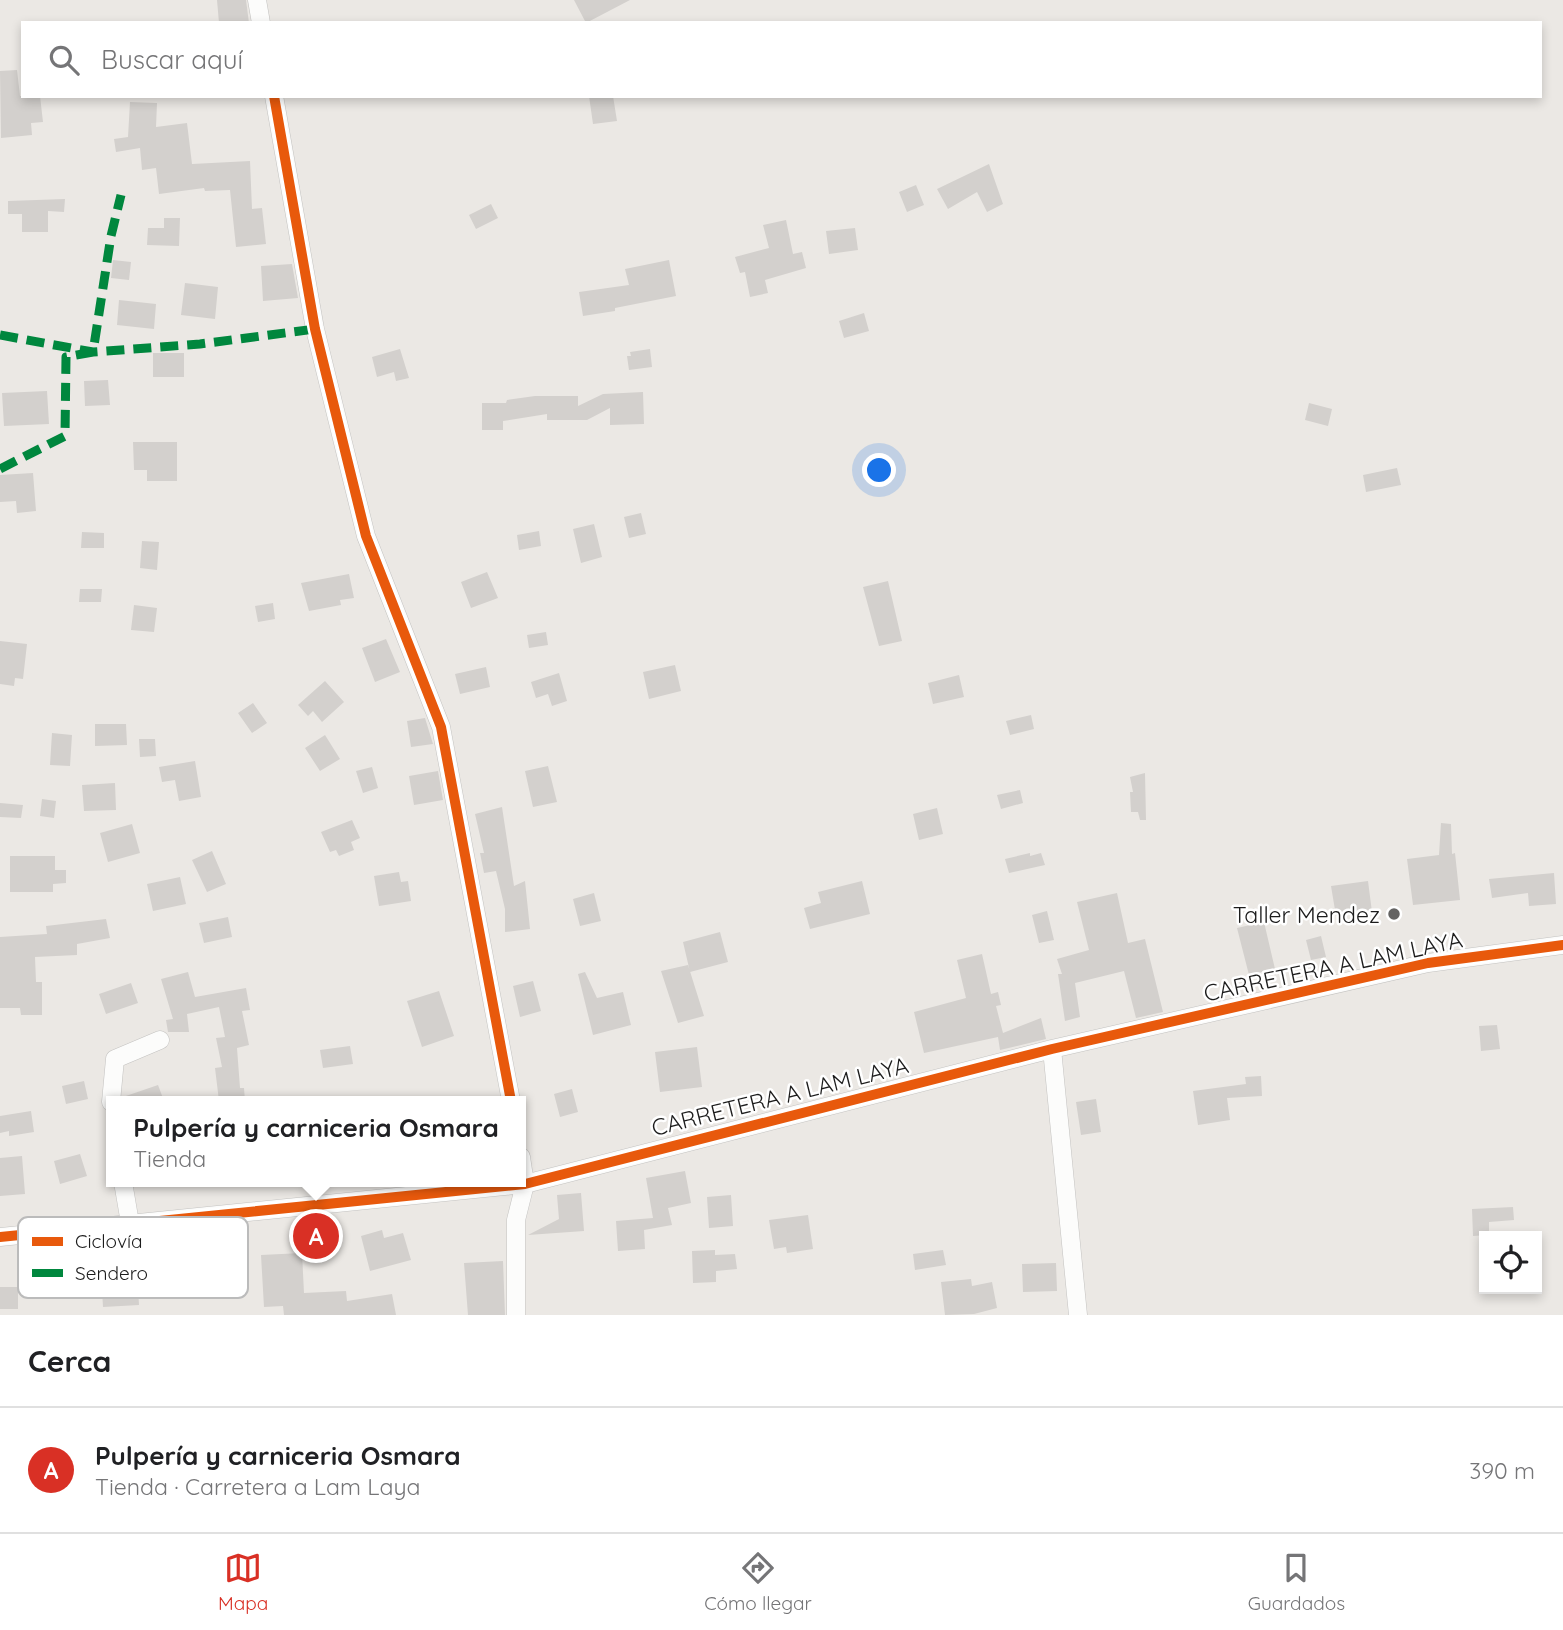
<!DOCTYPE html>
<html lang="es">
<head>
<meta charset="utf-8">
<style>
  :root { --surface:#fff; --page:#f6f6f6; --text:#202124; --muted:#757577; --line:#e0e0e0; --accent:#d93025 }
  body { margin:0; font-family:Quicksand,sans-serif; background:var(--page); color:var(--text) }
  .controls { position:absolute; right:21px; bottom:21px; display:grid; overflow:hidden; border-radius:0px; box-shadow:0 4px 10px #0003 }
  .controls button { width:63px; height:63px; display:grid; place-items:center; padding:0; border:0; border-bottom:2px solid var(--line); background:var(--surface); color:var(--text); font:35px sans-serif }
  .you { position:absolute; left:880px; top:471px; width:24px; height:24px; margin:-18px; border:5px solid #fff; border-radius:50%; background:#1a73e8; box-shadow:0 0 0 10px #1a73e833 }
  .badge { display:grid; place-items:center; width:46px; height:46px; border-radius:50%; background:var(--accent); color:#fff; font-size:23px; font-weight:700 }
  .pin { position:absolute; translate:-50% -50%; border:4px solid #fff; box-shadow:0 2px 7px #0006 }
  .popup { position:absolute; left:106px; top:1096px; width:420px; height:91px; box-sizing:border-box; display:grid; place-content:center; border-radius:0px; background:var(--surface); filter:drop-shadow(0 2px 5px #0005); font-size:23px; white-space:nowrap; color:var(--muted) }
  .popup b { font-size:26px; color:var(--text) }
  .popup::after { content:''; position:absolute; left:50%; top:100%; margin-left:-14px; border:14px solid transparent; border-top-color:var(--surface) }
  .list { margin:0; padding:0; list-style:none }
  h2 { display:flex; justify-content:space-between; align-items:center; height:91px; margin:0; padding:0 28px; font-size:30px }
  h2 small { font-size:23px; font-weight:400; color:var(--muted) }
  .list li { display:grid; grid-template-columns:46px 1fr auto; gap:21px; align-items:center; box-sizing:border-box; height:126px; padding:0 28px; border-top:2px solid var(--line) }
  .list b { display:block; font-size:26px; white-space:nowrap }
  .list p { margin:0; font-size:23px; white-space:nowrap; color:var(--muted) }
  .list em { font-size:23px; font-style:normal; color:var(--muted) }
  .icon { flex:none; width:38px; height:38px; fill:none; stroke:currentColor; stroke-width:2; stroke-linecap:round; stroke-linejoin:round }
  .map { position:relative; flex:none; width:1563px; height:1315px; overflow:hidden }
  .search { position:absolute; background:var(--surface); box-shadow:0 4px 10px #0003; left:21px; right:21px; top:21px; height:77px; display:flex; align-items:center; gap:18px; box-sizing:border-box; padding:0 24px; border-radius:0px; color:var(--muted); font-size:26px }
  .sheet { height:217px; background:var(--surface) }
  nav { display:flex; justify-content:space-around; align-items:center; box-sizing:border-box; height:98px; border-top:2px solid var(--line); background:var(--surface); font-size:19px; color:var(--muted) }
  nav a { display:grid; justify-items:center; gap:4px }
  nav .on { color:var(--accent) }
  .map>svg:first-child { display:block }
  .building { fill:#d3d0cd }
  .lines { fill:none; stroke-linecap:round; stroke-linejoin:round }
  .minor-casing { stroke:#c3c2c0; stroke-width:19 }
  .minor { stroke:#fcfcfb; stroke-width:18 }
  .quiet { stroke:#00873e; stroke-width:9; stroke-dasharray:18 9; stroke-linecap:butt }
  .cycleway-casing { stroke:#fff; stroke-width:15 }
  .cycleway { stroke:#e8590c; stroke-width:10 }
  .poi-dot { fill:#646362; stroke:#fff; stroke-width:2.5 }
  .labels { text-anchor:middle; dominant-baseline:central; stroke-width:5; stroke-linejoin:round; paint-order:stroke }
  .poi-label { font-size:23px; fill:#1c1c1c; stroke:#fff; text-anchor:end }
  .street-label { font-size:23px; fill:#1c1c1c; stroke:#fff }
  .key { fill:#fff; stroke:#bbb; stroke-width:2 }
  .key-label { font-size:19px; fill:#1c1c1c }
</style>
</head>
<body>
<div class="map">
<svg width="1563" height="1315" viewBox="0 0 1563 1315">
  <rect width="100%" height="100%" fill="#ebe8e4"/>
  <path class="building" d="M217 0H246L249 23H219Z
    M574 0H630L586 23Z
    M17 70 20 96H40L43 122 31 123 32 135 1 138 0 71Z
    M589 96H613L617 121 593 124Z
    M130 102 157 103 156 127 187 123 192 164 250 161 252 209 262 208 266 244 236 247 230 190 205 191 204 188 159 194 156 168 142 170 140 148 116 152 114 139 128 137Z
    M989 164 1003 204 987 212 977 192 948 209 937 189Z
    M916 185 924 205 907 212 899 192Z
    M65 199 64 212 48 211V232H22V214H8V201Z
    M491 204 498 218 476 229 469 215Z
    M164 218H180L179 246 147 245 148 228H164Z
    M786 220 793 254 802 252 806 268 765 280 768 293 750 297 745 272 740 273 735 257 769 248 763 225Z
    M855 228 858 250 829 254 826 231Z
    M113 260 131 262 129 280 111 278Z
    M669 260 676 296 615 308V311L583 316 579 292 629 285 625 269Z
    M292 264 298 298 263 301 261 266Z
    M185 283 218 287 215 319 181 315Z
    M119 300 156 304 154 329 117 325Z
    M864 313 869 331 844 338 839 321Z
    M400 349 409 378 396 381 394 372 377 377 372 357Z
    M650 349 652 367 629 370 627 356H631L630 352Z
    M153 353H184V377H153Z
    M108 380 110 405 85 406 84 381Z
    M47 391 49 424 4 426 2 393Z
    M643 392 644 424 610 425V408L587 420H547V414L503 421V430H482V403H506L507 400 535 396H578V406L603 394Z
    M1309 403 1332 409 1328 426 1305 420Z
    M133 442H177V481H147V470H134Z
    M1397 468 1401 485 1366 492 1363 475Z
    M33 473 36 511 17 513 16 501 0 502V475Z
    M641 513 646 534 629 538 624 517Z
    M594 524 602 557 581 563 573 529Z
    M539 531 541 546 519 550 517 535Z
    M82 532 104 533V548H81Z
    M142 541 159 542 157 570 140 568Z
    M487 572 498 598 471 608 461 582Z
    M349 574 354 598 340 600 341 605 309 611 301 583Z
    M888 581 902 641 879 646 863 587Z
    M80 589H102L101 602H79Z
    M273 603 275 619 258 622 255 606Z
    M134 605 157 608 154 632 131 630Z
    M546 632 548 645 529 648 527 635Z
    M386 639 400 672 375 682 362 648Z
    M0 641 27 644 23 679 15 678 14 686 0 684Z
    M675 665 681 691 649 699 643 672Z
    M486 667 490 687 460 694 455 674Z
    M559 673 567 701 552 706 548 694 536 698 531 682Z
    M959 675 964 697 933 704 928 683Z
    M325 681 344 702 322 722 313 711 308 716 298 705Z
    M253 703 267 723 252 733 238 713Z
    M1031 715 1034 729 1010 735 1006 721Z
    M425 718 433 744 411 747 407 721Z
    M95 724H126L127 745 95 746Z
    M52 733 72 735 70 766 50 765Z
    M325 735 340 759 320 771 305 748Z
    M139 739H155L156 756 140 757Z
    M195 761 201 797 179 801 175 780 162 782 159 767Z
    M548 766 557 802 533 807 525 771Z
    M372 767 378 788 363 793 356 771Z
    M438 771 443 800 414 805 409 776Z
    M1145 773 1146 820H1140L1138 812H1131L1130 792H1133L1130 777Z
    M115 783 116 810 84 811 82 785Z
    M1020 790 1023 803 1001 809 997 795Z
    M42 799 56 801 54 818 40 816Z
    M0 803 23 805 21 818 0 817Z
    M502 807 514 886 525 881 530 929 505 932V909L496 871 484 873 480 853H484L475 814Z
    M937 808 943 834 919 840 913 814Z
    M352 820 360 838 351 842 354 850 339 856 336 850 330 852 321 832Z
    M1441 823 1451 824 1452 854 1455 853 1460 900 1413 905 1407 859 1439 855Z
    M132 824 140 853 108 862 100 833Z
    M212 851 226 884 207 892 192 860Z
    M1030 853V856L1041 853 1045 865 1009 873 1005 859Z
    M10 856H55V870H66V883L53 884V892H10Z
    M399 872 401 882 408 881 411 901 379 906 374 876Z
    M1554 873 1556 904 1529 906 1528 893 1492 898 1489 879Z
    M180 877 186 904 153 911 147 884Z
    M862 881 870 914 810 929 804 908 821 903 818 892Z
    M1368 881 1372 912 1336 916 1331 886Z
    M594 893 601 921 580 926 573 899Z
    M1117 893 1128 943 1145 939 1163 1012 1136 1018 1124 971 1075 983 1080 1017 1065 1021 1058 974H1062L1057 959 1089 950 1077 902Z
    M1047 911 1054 940 1039 943 1032 915Z
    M228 917 232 937 204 943 199 923Z
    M106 919 110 938 77 944V955L35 957 36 982H42V1015H21L20 1008H0V937L47 934 46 926Z
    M1264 922 1275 969 1249 975 1237 928Z
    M720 932 728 962 690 972 683 942Z
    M1321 936 1326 957 1311 960 1306 940Z
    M982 954 991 994 998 992 1001 1005 996 1006 1003 1033 1041 1018 1046 1039 1000 1050 998 1037 924 1053 914 1012 966 998 957 960Z
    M688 965 704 1016 678 1023 661 971Z
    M188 972 195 997 246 988 250 1010 242 1011 249 1045 237 1048 240 1088H244L245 1101H219L215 1068 222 1067 216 1038 225 1037 219 1007 187 1014 189 1032H168L166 1020 173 1019 161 979Z
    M585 972 597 998 623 992 631 1025 593 1035 578 974Z
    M533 981 541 1011 520 1017 513 986Z
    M131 983 138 1003 106 1014 99 994Z
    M439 991 454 1036 422 1047 407 1001Z
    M1497 1025 1500 1049 1481 1051 1479 1026Z
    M350 1046 353 1064 323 1068 320 1050Z
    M697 1047 702 1087 660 1092 655 1052Z
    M1261 1076 1262 1096 1227 1098 1230 1120 1198 1125 1193 1091 1246 1084 1245 1077Z
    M84 1081 88 1099 66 1104 62 1086Z
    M158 1085 164 1101H122L123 1097Z
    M572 1089 578 1112 560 1117 554 1094Z
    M1096 1099 1101 1132 1081 1135 1076 1102Z
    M31 1111 34 1132 9 1136V1131L0 1133V1116Z
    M80 1154 87 1176 60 1184 54 1161Z
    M22 1156 25 1194 0 1196V1158Z
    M685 1171 691 1203 668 1208 672 1225 644 1230 645 1249 618 1251 616 1221 653 1218 646 1178Z
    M581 1193 584 1231 528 1235 559 1219 557 1195Z
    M731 1195 733 1226 709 1228 707 1197Z
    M1513 1207 1514 1220 1489 1222V1235L1473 1236 1472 1209Z
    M808 1215 813 1249 787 1253 786 1247 774 1249 769 1220Z
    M330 1219 332 1245 324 1246 325 1256 304 1258 301 1221Z
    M382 1230 384 1238 403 1233 411 1260 370 1271 361 1236Z
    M77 1248H98V1256L136 1254 139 1305 103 1307 101 1273H78Z
    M715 1250V1255L735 1254 737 1269 716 1271V1282L693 1283 692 1251Z
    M943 1250 946 1265 915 1270 913 1254Z
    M302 1253 304 1293 346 1291 347 1301 392 1294 396 1315H284L283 1306 264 1307 261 1255Z
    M503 1261 505 1315H468L464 1263Z
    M1056 1263 1057 1291 1023 1292 1022 1264Z
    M971 1279 972 1286 992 1282 997 1308 974 1314 945 1315 941 1282Z
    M0 1287H18V1309H0Z"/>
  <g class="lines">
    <defs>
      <path id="minor" d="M257 0 261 23
        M274 96 315 329 366 536 441 727 511 1101
        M1052 1049 1078 1315
        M111 1102 115 1059 160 1040
        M123 1182 130 1223
        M0 1237 525 1184 1052 1049 1428 963 1563 945
        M516 1315V1220L525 1184 521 1157"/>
    </defs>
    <use href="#minor" class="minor-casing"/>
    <use href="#minor" class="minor"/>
    <path class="quiet" d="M0 335 93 352 200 344 315 329
      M0 469 65 436 66 357 93 352 111 236 121 195"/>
    <defs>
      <path id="cycleway" d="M274 96 315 329 366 536 441 727 511 1101
        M0 1237 525 1184 1052 1049 1428 963 1563 945"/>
    </defs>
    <use href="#cycleway" class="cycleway-casing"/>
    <use href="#cycleway" class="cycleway"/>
  </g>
  <circle class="poi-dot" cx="1394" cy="914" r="7"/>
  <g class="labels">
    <g class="poi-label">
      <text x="1380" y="914">Taller Mendez</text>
    </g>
    <g class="street-label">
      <text transform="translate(1333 966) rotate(-12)">CARRETERA A LAM LAYA</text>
      <text transform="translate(780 1096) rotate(-14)">CARRETERA A LAM LAYA</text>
    </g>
  </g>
  <rect x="18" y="1217" width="230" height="81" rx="10" class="key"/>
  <rect x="32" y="1237" width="31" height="9" fill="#e8590c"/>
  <rect x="32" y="1269" width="31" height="8" fill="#00873e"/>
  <g class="key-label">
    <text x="75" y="1248">Ciclovía</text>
    <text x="75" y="1280">Sendero</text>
  </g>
</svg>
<div class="controls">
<button><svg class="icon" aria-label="locate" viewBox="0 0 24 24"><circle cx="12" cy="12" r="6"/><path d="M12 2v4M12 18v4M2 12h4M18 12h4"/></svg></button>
</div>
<div class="you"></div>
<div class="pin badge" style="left:316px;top:1236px">A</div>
<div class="popup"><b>Pulpería y carniceria Osmara</b>Tienda</div>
<div class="search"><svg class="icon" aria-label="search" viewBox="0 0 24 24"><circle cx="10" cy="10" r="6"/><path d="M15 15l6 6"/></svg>Buscar aquí</div>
</div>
<section class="sheet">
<h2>Cerca<small></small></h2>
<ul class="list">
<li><span class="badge">A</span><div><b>Pulpería y carniceria Osmara</b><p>Tienda · Carretera a Lam Laya</p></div><em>390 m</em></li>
</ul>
</section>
<nav>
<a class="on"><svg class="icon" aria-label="map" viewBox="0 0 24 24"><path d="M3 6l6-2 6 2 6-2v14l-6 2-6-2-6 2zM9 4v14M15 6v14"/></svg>Mapa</a>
<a><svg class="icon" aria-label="directions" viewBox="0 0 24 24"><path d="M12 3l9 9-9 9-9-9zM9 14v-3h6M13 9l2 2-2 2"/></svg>Cómo llegar</a>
<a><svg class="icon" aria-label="saved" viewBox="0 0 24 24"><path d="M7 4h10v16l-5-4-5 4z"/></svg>Guardados</a>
</nav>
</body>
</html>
